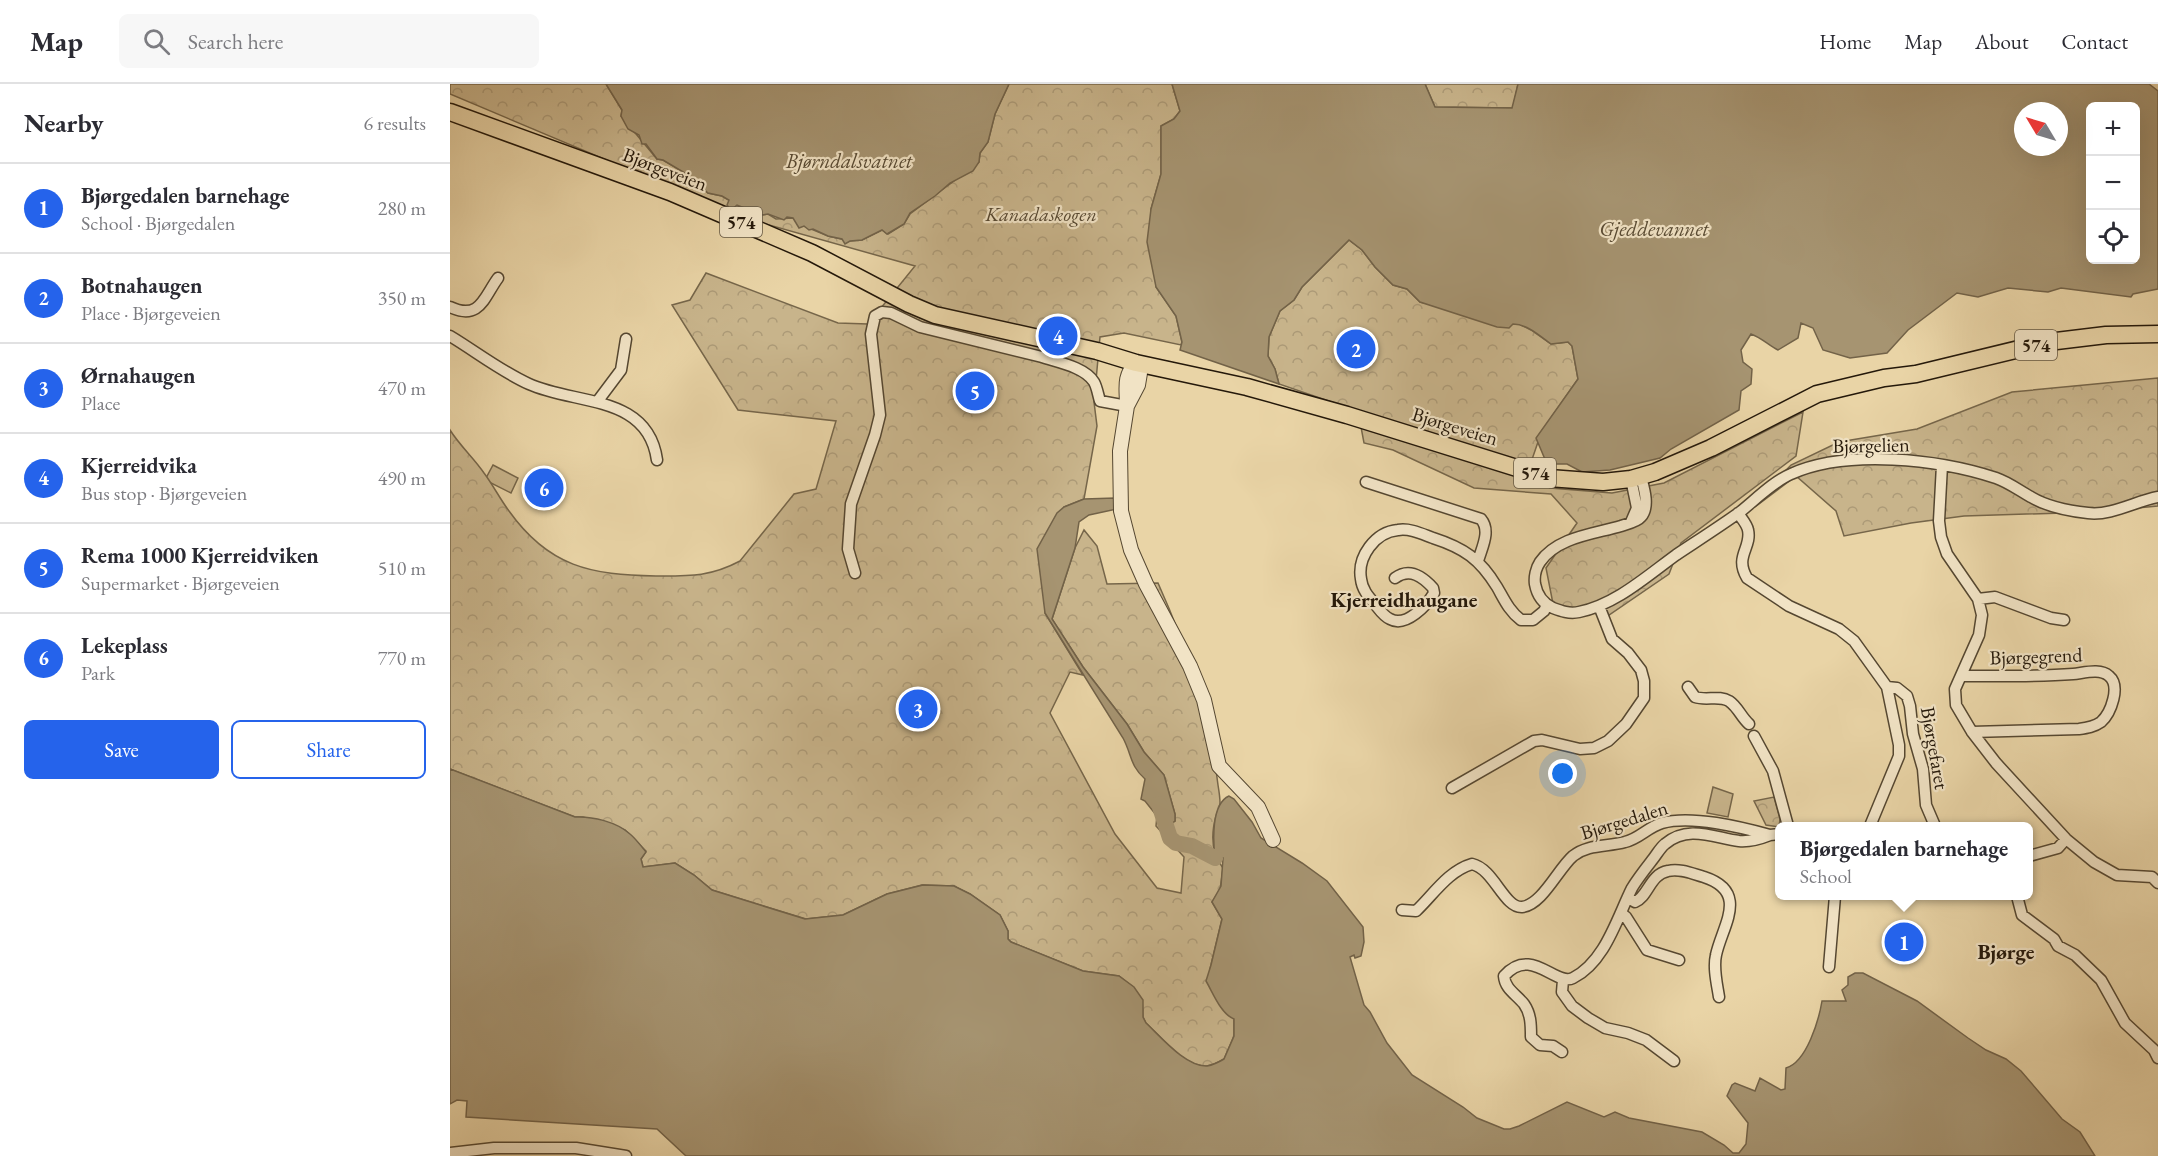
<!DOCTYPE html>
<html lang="en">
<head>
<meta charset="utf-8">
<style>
  :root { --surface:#fff; --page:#f7f7f7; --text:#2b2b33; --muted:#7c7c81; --line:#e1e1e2; --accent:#2563eb }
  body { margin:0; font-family:"EB Garamond",serif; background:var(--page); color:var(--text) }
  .controls { position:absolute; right:18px; top:18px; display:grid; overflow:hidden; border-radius:9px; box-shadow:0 6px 24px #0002 }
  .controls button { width:54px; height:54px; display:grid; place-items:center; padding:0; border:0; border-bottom:2px solid var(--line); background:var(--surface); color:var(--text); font:30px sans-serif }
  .compass { position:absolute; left:1564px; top:18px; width:54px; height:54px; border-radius:50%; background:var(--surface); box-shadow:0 6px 24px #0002; rotate:308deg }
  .you { position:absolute; left:1113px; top:690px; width:21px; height:21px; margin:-15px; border:4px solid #fff; border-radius:50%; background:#1a73e8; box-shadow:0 0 0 9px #1a73e833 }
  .badge { display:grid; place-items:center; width:39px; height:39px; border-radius:50%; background:var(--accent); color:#fff; font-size:20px; font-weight:700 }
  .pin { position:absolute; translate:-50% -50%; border:3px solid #fff; box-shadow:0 2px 6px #0006 }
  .popup { position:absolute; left:1325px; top:738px; width:258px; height:78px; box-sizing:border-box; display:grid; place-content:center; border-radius:9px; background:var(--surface); filter:drop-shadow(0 2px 4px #0005); font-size:20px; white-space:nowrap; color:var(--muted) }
  .popup b { font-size:22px; color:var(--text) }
  .popup::after { content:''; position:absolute; left:50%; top:100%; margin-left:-12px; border:12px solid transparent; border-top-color:var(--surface) }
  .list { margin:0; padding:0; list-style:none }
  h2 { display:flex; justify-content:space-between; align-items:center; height:78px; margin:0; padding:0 24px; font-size:26px }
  h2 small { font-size:20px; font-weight:400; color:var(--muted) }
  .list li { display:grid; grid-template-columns:39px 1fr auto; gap:18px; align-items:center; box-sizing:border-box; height:90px; padding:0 24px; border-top:2px solid var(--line) }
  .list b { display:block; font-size:22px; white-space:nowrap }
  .list p { margin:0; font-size:20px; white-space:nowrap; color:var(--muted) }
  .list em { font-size:20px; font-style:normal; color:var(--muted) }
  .actions { display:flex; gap:12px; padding:18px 24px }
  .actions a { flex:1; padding:14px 0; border:2px solid var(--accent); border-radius:9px; text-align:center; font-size:21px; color:var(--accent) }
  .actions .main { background:var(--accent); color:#fff }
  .icon { flex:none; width:33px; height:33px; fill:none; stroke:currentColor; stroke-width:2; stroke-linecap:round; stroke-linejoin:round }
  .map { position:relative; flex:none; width:1708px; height:1072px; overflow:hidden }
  header { display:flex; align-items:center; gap:36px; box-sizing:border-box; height:84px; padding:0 30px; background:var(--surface); border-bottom:2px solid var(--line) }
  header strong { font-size:28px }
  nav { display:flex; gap:33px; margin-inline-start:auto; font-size:21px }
  .search { width:420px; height:54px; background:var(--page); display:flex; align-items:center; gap:15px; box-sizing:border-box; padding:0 21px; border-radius:9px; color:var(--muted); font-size:22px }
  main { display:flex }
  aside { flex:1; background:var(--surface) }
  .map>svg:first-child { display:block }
  .green { fill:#c8b48b; stroke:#76664a; stroke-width:1.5 }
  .forest { fill:url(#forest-crowns); stroke:#76664a; stroke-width:1.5 }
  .water { fill:#a69471; stroke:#726248; stroke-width:1.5; fill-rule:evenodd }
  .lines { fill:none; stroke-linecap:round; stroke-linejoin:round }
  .river { stroke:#a69471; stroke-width:16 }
  .minor-casing { stroke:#554731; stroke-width:13 }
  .tertiary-casing { stroke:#554731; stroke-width:16 }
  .primary-casing { stroke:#24180a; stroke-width:19 }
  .minor { stroke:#f1e3c5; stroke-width:10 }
  .tertiary { stroke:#f1e3c5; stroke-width:14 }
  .primary { stroke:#e9d4a6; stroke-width:16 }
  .labels { text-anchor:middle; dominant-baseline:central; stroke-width:4.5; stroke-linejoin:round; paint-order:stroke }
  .shield { fill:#f1e3c5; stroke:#625542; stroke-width:1.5 }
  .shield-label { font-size:18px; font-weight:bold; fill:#24180a }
  .street-label { font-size:20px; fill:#24180a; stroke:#f1e3c5 }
  .park-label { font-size:20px; font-style:italic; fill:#554731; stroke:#f1e3c5 }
  .water-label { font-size:21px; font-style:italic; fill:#584a33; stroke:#f1e3c5 }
  .neighbourhood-label { font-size:21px; font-weight:bold; fill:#24180a; stroke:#f1e3c5 }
</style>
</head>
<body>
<header>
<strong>Map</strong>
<div class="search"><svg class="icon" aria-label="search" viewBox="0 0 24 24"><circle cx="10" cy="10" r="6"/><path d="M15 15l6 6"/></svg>Search here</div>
<nav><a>Home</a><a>Map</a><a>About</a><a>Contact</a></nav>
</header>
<main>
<aside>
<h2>Nearby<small>6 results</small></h2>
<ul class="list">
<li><span class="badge">1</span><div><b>Bjørgedalen barnehage</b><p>School · Bjørgedalen</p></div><em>280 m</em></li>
<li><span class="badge">2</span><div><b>Botnahaugen</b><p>Place · Bjørgeveien</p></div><em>350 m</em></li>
<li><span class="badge">3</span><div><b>Ørnahaugen</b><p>Place</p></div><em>470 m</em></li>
<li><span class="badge">4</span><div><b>Kjerreidvika</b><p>Bus stop · Bjørgeveien</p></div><em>490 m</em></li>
<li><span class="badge">5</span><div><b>Rema 1000 Kjerreidviken</b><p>Supermarket · Bjørgeveien</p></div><em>510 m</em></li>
<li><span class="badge">6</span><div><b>Lekeplass</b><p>Park</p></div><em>770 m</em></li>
</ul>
<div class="actions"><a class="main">Save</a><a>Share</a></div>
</aside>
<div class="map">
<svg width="1708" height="1072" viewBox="0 0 1708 1072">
  <defs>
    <pattern id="forest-crowns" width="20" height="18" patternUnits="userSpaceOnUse" patternTransform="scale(1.5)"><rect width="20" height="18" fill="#c8b48b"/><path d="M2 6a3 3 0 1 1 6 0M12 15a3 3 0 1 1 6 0" fill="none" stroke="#ac9a77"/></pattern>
  </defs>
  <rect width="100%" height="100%" fill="#e9d4a6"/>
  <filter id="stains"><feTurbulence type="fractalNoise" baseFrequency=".00333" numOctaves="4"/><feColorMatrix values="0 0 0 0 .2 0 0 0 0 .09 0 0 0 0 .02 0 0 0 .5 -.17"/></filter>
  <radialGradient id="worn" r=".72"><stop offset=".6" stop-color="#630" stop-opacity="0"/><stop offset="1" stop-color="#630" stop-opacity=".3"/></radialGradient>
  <path class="green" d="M43 381 68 394 61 409 35 396Z
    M1263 703 1283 710 1278 733 1257 729Z"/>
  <path class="forest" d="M0 0H156L172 26 171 32 207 75 213 76 235 89 258 109 272 112 305 132 318 130 326 135 343 134 354 142 378 152 400 157 412 156 432 146 438 150 454 140 460 130 529 78 530 69 538 58 545 30 559 0H722L730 27 724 35 711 42V90L701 125 706 203 726 232 732 258 731 261 674 249 650 253 644 318 647 342 634 415 614 423 595 529 633 591 620 588 600 629 665 750 707 804 731 809 734 773 706 742 707 731 714 741 725 737V730L714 691 694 668 677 640 633 583 602 535 625 464 634 446 647 462 657 500 708 499C738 566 759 628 768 701 769 707 770 713 770 719 770 724 767 728 766 732 761 750 761 769 773 784L770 806 762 818 772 835 760 885 784 935V952L774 975C769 978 763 981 757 982 734 983 712 954 696 939L693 933 692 916 683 903 669 892 633 887 561 858 558 855V847L550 831 520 810 504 802 472 801 437 810 393 831 356 835 262 806 244 791 225 779 193 783 191 775 196 767 175 746 133 733H125L0 685V346C10 362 24 374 34 389 43 401 50 415 59 427 99 483 141 491 206 492 239 492 260 493 290 477L344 410 366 405 386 337 288 326 222 221 240 216 256 189 388 239 418 240 465 182 294 134 0 10Z
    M975 0H1068L1063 24 985 23Z
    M899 156 912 166 925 183 943 201 957 205 970 218 1067 239 1081 246 1101 260 1118 258 1122 262 1128 295 1087 354 1088 358 1077 390 1100 404 1162 409 1214 399 1353 328 1346 372 1231 459 1219 490 1159 531 1143 520 1105 530 1096 484 1127 439 1101 410 1024 404 943 366 914 359 908 327 829 300 825 285 818 272 819 253 830 227 844 216 852 203Z
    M1708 294V422L1645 428 1514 432 1461 439 1394 452 1386 427 1346 392 1305 423 1310 413 1341 381 1389 358 1467 345 1562 308Z
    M1324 713 1330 735 1329 743 1316 741 1304 717Z"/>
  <path class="water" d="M156 0H559L545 30 538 58 530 69 529 78 523 87 500 99 485 112 460 129 454 140 437 150 432 146 412 156 400 157 395 160 392 155 378 152 363 145 359 146 354 142 349 144 343 134 337 133 334 136 318 130 305 132 297 125 287 121 281 126 277 121 279 116 272 112 258 109 244 96H238L235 89 213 76 207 75 196 60H192L189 51 178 45 171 32 172 26Z
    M722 0H975L985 23 1062 24 1068 0H1699L1708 7V205L1683 210 1681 213 1611 204 1598 208 1558 204 1528 213 1507 209 1458 246 1437 269 1400 274 1373 266 1363 244 1351 239 1348 254 1328 266C1318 261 1312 254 1301 250L1291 266 1293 278 1302 285 1301 300 1291 307 1289 326 1221 365 1210 374 1160 386 1132 388 1117 380H1097L1086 354 1128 295 1122 262 1118 258 1101 260C1090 252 1077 240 1063 240L1059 244 1047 243 970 218 957 205 943 201 925 183 912 166 899 156 852 203 844 216 830 227 819 253 818 272 825 285 829 300 730 266 732 258 726 232 706 203 697 158 701 125 711 90V42L724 35 730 27ZM1686 22V176H1640V22ZM1573 27H1609V63H1573Z
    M665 414 667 425 639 431 629 438 625 464 602 535 633 583 677 640 694 668 714 691 725 730V737L721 740 714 741 695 717 691 715 695 695C680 682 682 671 673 654L595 529 587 465 607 429 614 423 634 415Z
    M0 685 125 733C142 732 167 738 180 750 186 755 191 762 196 768L191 775 193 783 225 779 244 791 262 806 355 835 393 831 437 810 473 801 504 802 520 810 550 831 558 847V855L561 858 633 887 669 892 684 903 693 916V933L696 939C711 953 736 983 757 982 763 981 769 978 774 975L784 952V935C771 930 763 909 756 897L761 881 772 835 762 818 771 802 773 774H765C763 757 761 720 779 712L784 715 802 738 811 754 852 779 877 797 913 843 914 858 911 872 905 874 904 871 900 873 914 921 920 928 937 959 962 991 1013 1023 1027 1034 1054 1045H1060L1069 1042 1117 1018 1154 1033 1165 1028 1179 1034 1252 1048 1274 1061 1283 1069H1289L1296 1060 1298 1039 1277 1012 1282 1001 1285 999 1305 1007 1310 994 1331 1006 1335 1005 1336 984C1357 978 1369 935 1372 917H1396L1392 906 1398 901V893L1405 889H1413L1467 917 1518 954 1536 966 1556 975 1571 987 1612 1035 1630 1048 1645 1072H236L207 1045 16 1033 17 1017 7 1016 0 1020Z"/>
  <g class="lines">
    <path class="river" d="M709 720 720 754 726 759 742 762 765 774"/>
    <defs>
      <path id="minor" d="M0 223C30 237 34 213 48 194
        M0 252C25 267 52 288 79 300 125 321 198 310 207 376
        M147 318 171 286 176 255
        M1492 381 1489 437 1491 453 1497 470 1528 515 1532 531 1529 551 1505 605 1506 621 1522 648 1546 679 1616 755 1644 778 1667 791 1702 793 1708 799
        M1191 393C1194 404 1200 423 1191 433 1187 438 1177 440 1171 442 1144 450 1107 453 1090 478 1086 484 1084 493 1085 500 1087 511 1092 519 1103 524 1111 527 1119 530 1129 528 1165 521 1197 492 1226 471 1247 457 1269 443 1290 428 1305 416 1324 397 1341 390 1397 365 1488 375 1546 394 1558 398 1570 407 1581 413 1598 423 1619 427 1638 429 1661 432 1686 417 1708 413
        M916 398 1031 435C1041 447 1032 463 1028 477
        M1288 429C1291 434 1297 440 1298 446 1302 464 1284 472 1297 494L1339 522 1389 545 1404 557 1437 603 1449 661V672L1420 742
        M1181 438 1187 424 1181 395
        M405 489 398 465 401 420 425 351 430 331 421 250 425 232 432 228 441 229 470 243 592 273C607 278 635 283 644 298 647 303 648 311 650 317L677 322
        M945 494C960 483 973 493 983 504L984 509C977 521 956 544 940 535 933 532 929 525 924 519 918 512 912 505 911 495 907 473 925 448 948 446 960 444 972 450 983 454 1014 464 1030 475 1047 503 1054 515 1059 527 1071 536H1083L1094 527 1097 521
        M1528 515 1545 513 1601 534 1614 536
        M1511 592C1548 592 1586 593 1623 590 1634 589 1650 584 1659 592 1671 602 1661 629 1651 638 1644 643 1637 644 1629 645L1522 648
        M1238 603 1245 613C1256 617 1269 611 1279 617 1288 623 1291 633 1299 640
        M1437 603 1447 604 1457 612 1460 622 1463 650 1473 685 1476 721 1485 742
        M1304 652 1323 687 1338 742
        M1002 704 1084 657 1092 656 1130 665 1144 664 1158 657 1176 640 1194 614V597L1191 586 1178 569 1162 555 1149 522
        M1579 772 1608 764 1616 755
        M1567 812 1572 831 1604 855 1608 862 1625 871 1651 896 1675 939 1704 966 1708 974
        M1178 814 1185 818C1198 813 1200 790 1218 787 1230 784 1243 790 1254 793 1300 808 1272 842 1266 871 1263 884 1267 900 1269 913
        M952 826 966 827C983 811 998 787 1022 780 1044 785 1054 824 1072 823 1092 821 1108 785 1123 772 1138 760 1157 763 1175 758 1189 755 1198 743 1212 739 1242 731 1290 743 1320 751L1330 750
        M1171 829 1176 833 1197 866 1229 876
        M1379 883 1385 812
        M1113 896 1112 908 1122 922 1138 934 1155 944 1178 949 1196 956 1224 977
        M1112 968 1103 962 1090 961 1081 953C1081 941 1081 930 1074 920 1066 910 1055 905 1054 892 1081 861 1106 903 1123 894 1155 878 1167 834 1182 804 1188 794 1196 784 1203 775 1207 770 1210 764 1215 760 1238 740 1265 754 1289 757 1300 758 1310 755 1320 751
        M0 1069 44 1064H126L176 1072"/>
      <path id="tertiary" d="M677 322C677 304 673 293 686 279L690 289 688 301 677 322 670 367 671 427 681 466 696 500 740 582 754 616 769 682 808 723 823 756"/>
      <path id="primary" d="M0 28 220 108 362 169 459 220 485 231 647 267 686 279 797 303 897 331 1099 394 1153 398 1181 395 1205 388 1261 364 1367 310 1434 294 1466 290 1598 258 1656 251 1708 250"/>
    </defs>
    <use href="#minor" class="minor-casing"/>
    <use href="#tertiary" class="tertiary-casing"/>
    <use href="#primary" class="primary-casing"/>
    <use href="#minor" class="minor"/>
    <use href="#tertiary" class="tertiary"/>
    <use href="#primary" class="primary"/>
  </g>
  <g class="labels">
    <g class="shield">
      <rect x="270" y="123" width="42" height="30" rx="4.5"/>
      <rect x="1565" y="246" width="42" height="30" rx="4.5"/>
      <rect x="1064" y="374" width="42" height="30" rx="4.5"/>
    </g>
    <g class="shield-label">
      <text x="291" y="138">574</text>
      <text x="1586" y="261">574</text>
      <text x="1085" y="389">574</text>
    </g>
    <g class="street-label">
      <text transform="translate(215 85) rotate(21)">Bjørgeveien</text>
      <text transform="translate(1005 342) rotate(17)">Bjørgeveien</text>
      <text transform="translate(1421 361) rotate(-1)">Bjørgelien</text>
      <text transform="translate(1586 572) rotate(-2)">Bjørgegrend</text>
      <text transform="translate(1485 664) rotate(80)">Bjørgefaret</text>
      <text transform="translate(1174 736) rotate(-17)">Bjørgedalen</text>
    </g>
    <g class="park-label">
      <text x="591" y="130">Kanadaskogen</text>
    </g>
    <g class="water-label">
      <text x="399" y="76">Bjørndalsvatnet</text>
      <text x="1204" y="144">Gjeddevannet</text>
    </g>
    <g class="neighbourhood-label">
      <text x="954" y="515">Kjerreidhaugane</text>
      <text x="1556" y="867">Bjørge</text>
    </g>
  </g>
  <rect width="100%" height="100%" filter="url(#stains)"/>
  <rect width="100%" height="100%" fill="url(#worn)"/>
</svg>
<div class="controls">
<button>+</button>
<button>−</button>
<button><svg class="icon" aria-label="locate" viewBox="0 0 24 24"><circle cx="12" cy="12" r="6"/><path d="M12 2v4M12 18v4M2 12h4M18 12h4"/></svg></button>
</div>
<svg class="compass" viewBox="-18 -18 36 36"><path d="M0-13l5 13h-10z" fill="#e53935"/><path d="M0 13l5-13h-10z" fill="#7c7c81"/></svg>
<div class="you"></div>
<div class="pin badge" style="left:1454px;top:858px">1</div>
<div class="popup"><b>Bjørgedalen barnehage</b>School</div>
<div class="pin badge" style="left:906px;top:265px">2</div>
<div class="pin badge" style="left:468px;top:625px">3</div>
<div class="pin badge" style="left:608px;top:252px">4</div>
<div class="pin badge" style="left:525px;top:307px">5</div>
<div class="pin badge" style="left:94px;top:404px">6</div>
</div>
</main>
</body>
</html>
